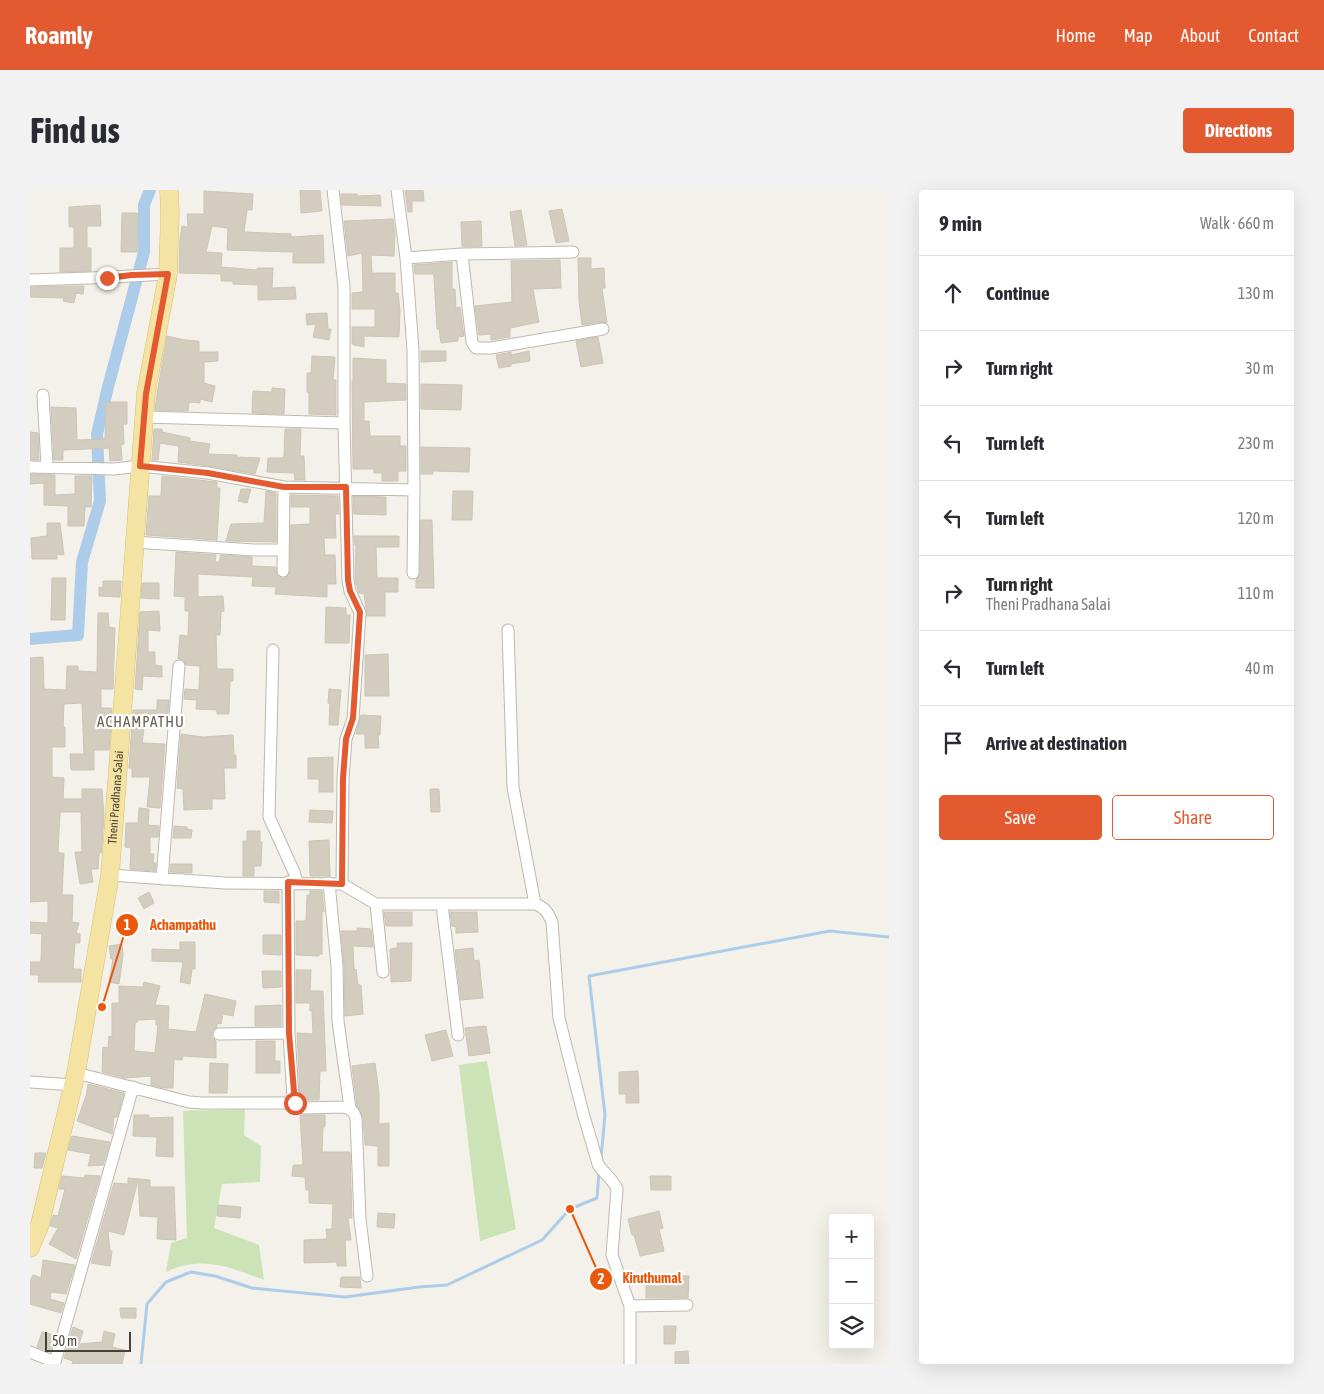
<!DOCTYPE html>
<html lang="en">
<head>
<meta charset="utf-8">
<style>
  :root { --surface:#fff; --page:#f2f2f3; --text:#2b2b33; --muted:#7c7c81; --line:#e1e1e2; --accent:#e35930 }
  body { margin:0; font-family:"Asap Condensed",sans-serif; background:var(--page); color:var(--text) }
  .controls { position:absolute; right:15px; bottom:15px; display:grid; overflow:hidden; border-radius:5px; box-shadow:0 5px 20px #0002 }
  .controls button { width:45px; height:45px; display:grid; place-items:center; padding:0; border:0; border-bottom:1px solid var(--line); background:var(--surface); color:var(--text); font:25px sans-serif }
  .scale { position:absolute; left:15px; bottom:12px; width:86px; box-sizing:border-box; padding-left:5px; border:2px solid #464238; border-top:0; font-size:14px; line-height:18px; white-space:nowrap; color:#464238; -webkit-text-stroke:4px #fff; paint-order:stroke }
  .stop { position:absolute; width:15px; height:15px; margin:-11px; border:4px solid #e35930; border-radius:50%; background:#fff }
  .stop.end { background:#e35930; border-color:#fff; box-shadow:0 1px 5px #0008 }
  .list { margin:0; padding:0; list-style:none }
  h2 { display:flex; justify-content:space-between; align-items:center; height:65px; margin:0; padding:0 20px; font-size:21px }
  h2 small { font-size:16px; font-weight:400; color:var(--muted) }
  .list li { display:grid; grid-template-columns:32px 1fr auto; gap:15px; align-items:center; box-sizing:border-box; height:75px; padding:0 20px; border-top:1px solid var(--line) }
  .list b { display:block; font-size:19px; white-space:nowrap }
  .list p { margin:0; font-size:16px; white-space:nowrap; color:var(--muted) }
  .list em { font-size:16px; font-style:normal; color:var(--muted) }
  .actions { display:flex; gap:10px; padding:15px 20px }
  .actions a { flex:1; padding:11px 0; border:1px solid var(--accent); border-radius:5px; text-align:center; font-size:18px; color:var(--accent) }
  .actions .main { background:var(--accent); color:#fff }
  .icon { flex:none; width:28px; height:28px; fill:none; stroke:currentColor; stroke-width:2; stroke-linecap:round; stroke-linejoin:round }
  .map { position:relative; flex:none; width:859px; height:1174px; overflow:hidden; border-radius:5px }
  header { display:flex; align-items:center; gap:30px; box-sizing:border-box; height:70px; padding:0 25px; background:var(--accent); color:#fff }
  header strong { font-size:24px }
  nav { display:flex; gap:28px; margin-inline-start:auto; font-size:18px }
  .intro { display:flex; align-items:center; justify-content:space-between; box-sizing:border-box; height:120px; padding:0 30px }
  h1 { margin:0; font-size:35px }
  .button { padding:12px 22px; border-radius:5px; background:var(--accent); color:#fff; font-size:18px; font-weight:700 }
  main { display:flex; gap:30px; padding:0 30px }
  aside { flex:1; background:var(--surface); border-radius:5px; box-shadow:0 5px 20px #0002 }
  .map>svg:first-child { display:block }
  .green { fill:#cbe3b7 }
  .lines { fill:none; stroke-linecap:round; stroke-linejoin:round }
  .stream { stroke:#adcce9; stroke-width:3 }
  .canal { stroke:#adcce9; stroke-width:12 }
  .building { fill:#d3cdc0; stroke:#cdc5b4; fill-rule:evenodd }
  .street-casing { stroke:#bdb9ad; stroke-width:13 }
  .primary-casing { stroke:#d7c173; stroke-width:19 }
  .street { stroke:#fff; stroke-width:11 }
  .primary { stroke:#f4e3a2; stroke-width:18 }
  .route { stroke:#e35930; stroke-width:6 }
  .labels { text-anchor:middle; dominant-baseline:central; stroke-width:4.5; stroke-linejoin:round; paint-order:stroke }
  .street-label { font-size:12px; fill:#464238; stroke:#fff }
  .quarter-label { font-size:15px; letter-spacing:1px; fill:#686051; stroke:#fff }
  .leader { fill:none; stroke:#e8590c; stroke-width:2 }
  .callout-dot { fill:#e8590c; stroke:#fff; stroke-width:2 }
  .mark-label { font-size:15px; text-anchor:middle; font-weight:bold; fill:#fff }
  .callout-label { font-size:14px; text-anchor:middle; font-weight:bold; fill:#e8590c; stroke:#fff; stroke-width:4.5; stroke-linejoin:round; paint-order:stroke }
</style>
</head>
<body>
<header>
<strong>Roamly</strong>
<nav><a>Home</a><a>Map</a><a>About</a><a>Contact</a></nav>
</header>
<div class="intro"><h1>Find us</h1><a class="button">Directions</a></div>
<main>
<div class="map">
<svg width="859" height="1174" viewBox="0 0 859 1174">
  <rect width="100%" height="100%" fill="#f3f1e9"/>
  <path class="green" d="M457 871 486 1039 450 1051 429 875Z
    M215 919 214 945 231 956 230 992 192 994 184 1038 229 1055 234 1090C198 1077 174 1065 136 1082L141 1053 157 1048 153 921Z"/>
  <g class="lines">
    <path class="stream" d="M571 968 575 925 559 786 800 741 859 747
      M111 1174 117 1114 136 1092 161 1082 185 1086 222 1098 315 1107 389 1097 417 1095 512 1050 540 1019 567 1008 569 982"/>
    <path class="canal" d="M0 449 48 445 52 372 70 311 67 244 78 197 114 62V15L120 0"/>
  </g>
  <path class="building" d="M270 0H290L292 21 271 23Z
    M375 0H393L394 11H382V22H378Z
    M174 1 223 4 222 20H217L214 42 261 44V47L293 45 294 73H263V62L197 60 198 38 182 36 176 62 192 63 191 77 227 80V78H243L242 98 265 97 266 109 228 110V95L203 94V91H191V84L149 83 150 49 152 36 158 37 157 24H174Z
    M311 4H327V6L350 5 351 16 312 15Z
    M70 15 71 36H57V58H61V81L30 82V58H44V37H39V17Z
    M532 19 539 51 526 53 519 21Z
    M491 20 497 55 485 56 480 22Z
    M92 23H108L107 62H91Z
    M363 29 365 45 364 66 341 65 342 83H365V103H368L370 121 369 147 334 146V157L324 155 322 154V137H345V119H322V103L333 102 332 63 318 66 314 31Z
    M451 31 452 56 432 57 431 32Z
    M548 68H561V79L574 78 575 98H572L577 133 572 132 552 135 549 112Z
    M530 70 531 98 503 99 509 132 480 138V147L461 150V144L449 145 445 116 482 112 481 71Z
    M422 72V99H425L426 118 430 117 434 146 428 147V151L411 153 409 139H407L404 87 403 84H385L384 75Z
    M54 96 53 104 46 103 44 113 33 111 34 108 0 107V97Z
    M297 123 298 139H301L299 150 283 147 286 134 277 135 276 124Z
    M137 146 155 150 169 151V162H188V171L174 172V193L185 196 182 212 170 209V213L159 212 158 221 125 220 127 204Z
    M568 147 573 173 551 177 546 151Z
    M391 161H416V171L391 172Z
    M499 161 500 171 481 174V176L469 178 466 165 481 162V165Z
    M282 166 305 167 303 190H306V225L279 224V203L277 202V183H281Z
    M323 168 356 170V193L376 194V210L334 212V231H339L340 246H370V256H376V281H368V291H352V283H344V279H323L322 191H323Z
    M391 194 432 195 431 220 391 219Z
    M242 198 255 199 254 224 222 223 223 201 242 202Z
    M76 212H97V234H93L94 254 91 255 92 270 80 271 79 258 33 260V270H24L21 217 46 218 47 250 75 249Z
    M124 239H132V242L160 248V251L180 254 178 264 207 265V267L230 268 225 284 179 276 148 272 149 256 130 253 128 270H122Z
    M255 239H271L270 266H274L275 290H265L264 283 237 282 238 268H252L254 266Z
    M0 242 8 243 9 270H0Z
    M391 257 440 258 439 282 403 281V284H391Z
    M0 284 25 285V305L45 304V286H62L61 317H55L54 336H38V316L14 315V293L0 294Z
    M132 286 187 292V298H190L187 350 116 345 119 306H131Z
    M211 299H221L217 313 208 311Z
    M236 301 246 303V352L196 351 201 334 234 333Z
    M423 301H443L442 330H422Z
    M261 305 308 306 309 324H305L306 348H294L295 365H305L306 394H297V407L245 404 246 397 222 396 223 387 168 384V407L193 406 194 421 191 422 190 445H186L187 479H203V491H200L199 524H187V520L166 519 167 510 154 509 155 499 169 500 170 476 156 475 154 470 148 469 150 445 158 446 159 421H155V407L144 406 146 362 186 365 185 372H189L191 365 222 367V376L246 377 247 385 250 388H256L260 381 261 335 280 334V317H261Z
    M323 306 356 307V325L324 324Z
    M391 330H402L404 398H386V390L390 383Z
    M17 333H30L34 365 27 364V369H2L1 348 17 346Z
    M324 346H369V357H346L347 388H368V402H355V426H337L334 404 329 403 325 390 326 355H325Z
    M22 388H36L35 430H21Z
    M73 391H91L90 407 69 406V397L73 398Z
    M112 393H129V409L111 408Z
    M296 417 316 418V425H320L319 453H295Z
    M129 421 130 441 118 440V462H125V475L132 476V487L113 486 112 500 105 499 110 422Z
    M68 423H78L79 437 85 438 83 499H71V518H81L82 519 79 560H64V580H41L40 564H54L52 513 34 514 33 537H35V557H22V587L34 588 33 609H52V599H72L74 625 72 655 71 663H69L68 679H61L63 692 50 694 45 662H52L51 622H30L28 661 30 663H34L32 705H43L42 732 49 733 46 743 50 744V753H45L43 779H51V792H8L9 785H0V772H11L12 744 0 743V732L18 733V711L0 712V468L13 467 14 499 36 500 37 476H48V481L67 482Z
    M358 464 359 506H335V465Z
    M299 499 311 500 308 535H299L300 513H298Z
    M127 510H139L137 532H115L112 553 135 554 130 618 117 617 120 587H102V578H99L103 520H127Z
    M331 525 351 526 350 545H348L349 558H335V544H326Z
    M151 544 173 547 203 545 204 565H206V578H194L195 609H182V619L154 620 153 599 147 598Z
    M303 567V602H289V589H278V568Z
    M400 599H409L410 622H401Z
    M109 618 119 619 118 635 129 636 128 647H120V664H124L123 673H126L125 681 100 679 101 658 95 657 96 633H108Z
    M280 620 303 621 302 633 279 632Z
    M144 636 157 637V639L162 640 161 648H143Z
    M217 641H230V652H232L231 676H224V686H213V651H217Z
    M299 650 300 686H280L279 651Z
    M141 674H162V683L140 682Z
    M234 701H249V713L234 712Z
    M280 701H292L294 722 292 721V764H289V766L266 765V731H276L277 705H280Z
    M119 702 124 713 114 719 108 708Z
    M354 722H382V736H356Z
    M420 722H447L448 742 426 743V737L422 736Z
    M327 738 341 739 343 757 323 756 324 780 326 779 328 795H331L333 824 315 826 314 776 311 741H327Z
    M233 745H251V765L233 764Z
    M150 752H165V779H162L160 794 150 792 153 772 122 771V759L150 760Z
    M367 753H382L381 791 361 792 360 759 367 758Z
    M92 754 93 765 89 794 79 792 83 769H81L79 756Z
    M443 758 444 771 449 770 453 808 431 810 425 760Z
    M266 780H281L280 801H293L296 881H290L289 910H273L270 906 267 843 283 844 282 821H280V813H266Z
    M232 781H251V797L233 798Z
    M114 792 130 796 125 815 139 816 138 839 166 842 175 804 206 811 203 826 193 824 191 834 187 833V837L182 841V847L186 851V868L153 866 152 870 144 869 143 898H133L121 895V886L95 888 72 882 73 857 78 858 79 846 82 847V813H89V796L113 797ZM126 829V835H128L125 863 105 861 104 860 105 832H108L107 830Z
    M251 815V836H225V816Z
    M456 836 460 863 439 866 435 838Z
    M416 840 423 866 402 871 395 845Z
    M226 851H245V871H250V883H226Z
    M180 873 198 874 197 903H179Z
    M345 873 349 903V934L359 933V976H348V956L335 955 333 927 327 916 322 876Z
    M608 881 609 913H596V904H589V882Z
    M58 894 94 903 87 927H84L82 944 47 931 56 906Z
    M104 925H119V928L143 927V967L126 966 127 947 103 946Z
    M270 925H295V937H293L292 962H320L322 1028H318L321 1050H315L316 1076H307V1072L274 1073V1050L297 1049 296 1039H302L303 1014 279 1013V1000H276L275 987 262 986 263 975H273Z
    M42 946 80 952 73 975 58 976 61 964 38 960Z
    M5 963H16L12 978H4Z
    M55 985 70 986 46 1069 19 1054 28 1038 20 1036 23 1025 28 1026 35 999H29L32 986 54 988Z
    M620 986H641V1000H621Z
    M98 988 120 990V997H144L146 1050 127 1049 128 1027 110 1026 108 990 94 1045 78 1041 80 1061H82L80 1076 61 1073 84 993 98 994Z
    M188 1015 211 1017 210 1028 187 1026Z
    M629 1021 633 1038 629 1039 634 1061 610 1066 604 1045H602L598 1029Z
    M348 1023 365 1024 364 1038 347 1037Z
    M13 1070 45 1075 36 1104 21 1102 20 1109 34 1113 31 1123 0 1114V1091L3 1085 11 1088Z
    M616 1085 659 1086 658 1108H616Z
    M311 1087H330L331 1098 310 1097Z
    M90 1118H106V1128H91Z
    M634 1136H646L645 1154H634Z
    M43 1137 53 1141 49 1154 72 1152 74 1141 85 1144 82 1157 95 1160 92 1174H42L43 1171 34 1168Z
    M12 1142 25 1145 20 1162 7 1157Z
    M658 1161 659 1174H645V1162Z"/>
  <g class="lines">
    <defs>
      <path id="street" d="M367 0 376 68
        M432 64 543 62
        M0 90C46 89 92 87 138 84
        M13 205 17 276
        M114 227 314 233
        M0 277 84 279 110 276 178 283 254 297 384 300 383 160 376 68 432 64 442 152 446 158H461L573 139
        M104 352 224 360H253
        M253 381 254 297
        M383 383 384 300
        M478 440 483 597 505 714
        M243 460 239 627 264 682 267 692
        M80 685 195 693 312 694 313 588 316 549 323 529 330 423 320 401 318 391 314 233V97L303 0
        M132 689 149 476
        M258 692 259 843 263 908 268 917 274 918 314 917C321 919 324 921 326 929L330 1029 337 1086
        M299 693 307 776 308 831 320 918
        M312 694 346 714H505C515 717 518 723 522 732L529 828 553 923 568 974C573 983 583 989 587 999L582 1065 600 1116V1174
        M346 714 353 782
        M412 715 428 845
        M189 844 259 843
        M46 883 159 912 172 913H265
        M0 892 44 895
        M600 1116 657 1115
        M0 1162 25 1172 103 897"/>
      <g id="primary">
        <path id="s1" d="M0 1058 10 1034 46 883 80 685 116 203 138 84 140 23 139 0"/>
      </g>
    </defs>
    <use href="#street" class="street-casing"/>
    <use href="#primary" class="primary-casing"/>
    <use href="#street" class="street"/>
    <use href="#primary" class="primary"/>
  </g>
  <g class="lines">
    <path class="route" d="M77 88 102 85 138 84 116 204 110 276 178 283 254 297H316L318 390 320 401 330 422 323 528 316 549 313 588 312 694 258 692 259 843 265 913"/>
  </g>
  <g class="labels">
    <g class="street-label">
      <text stroke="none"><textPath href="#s1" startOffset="460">Theni Pradhana Salai</textPath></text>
    </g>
    <g class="quarter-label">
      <text x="111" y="531">ACHAMPATHU</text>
    </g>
  </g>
  <path class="leader" d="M72 817L97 735M540 1019L571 1089"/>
  <g class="callout-dot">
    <circle cx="72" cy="817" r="5"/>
    <circle cx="540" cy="1019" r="5"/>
    <circle cx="97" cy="735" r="12"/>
    <circle cx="571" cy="1089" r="12"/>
  </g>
  <g class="mark-label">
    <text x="97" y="740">1</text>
    <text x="571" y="1094">2</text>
  </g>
  <g class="callout-label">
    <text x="153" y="740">Achampathu</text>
    <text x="622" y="1093">Kiruthumal</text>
  </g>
</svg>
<div class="controls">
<button>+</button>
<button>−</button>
<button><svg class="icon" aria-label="layers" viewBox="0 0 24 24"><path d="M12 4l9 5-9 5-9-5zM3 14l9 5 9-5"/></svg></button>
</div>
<div class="scale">50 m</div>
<div class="stop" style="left:265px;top:913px"></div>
<div class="stop end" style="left:77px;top:88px"></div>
</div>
<aside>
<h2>9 min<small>Walk · 660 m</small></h2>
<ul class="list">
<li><svg class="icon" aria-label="ahead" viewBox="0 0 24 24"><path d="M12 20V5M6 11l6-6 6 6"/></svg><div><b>Continue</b></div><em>130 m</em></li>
<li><svg class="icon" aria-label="right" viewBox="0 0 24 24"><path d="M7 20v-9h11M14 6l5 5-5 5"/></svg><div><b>Turn right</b></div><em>30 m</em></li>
<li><svg class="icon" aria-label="left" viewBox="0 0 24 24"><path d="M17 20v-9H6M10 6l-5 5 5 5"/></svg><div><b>Turn left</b></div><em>230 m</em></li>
<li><svg class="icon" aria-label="left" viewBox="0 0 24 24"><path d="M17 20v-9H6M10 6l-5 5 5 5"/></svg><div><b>Turn left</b></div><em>120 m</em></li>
<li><svg class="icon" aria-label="right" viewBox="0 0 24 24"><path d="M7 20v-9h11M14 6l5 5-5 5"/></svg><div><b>Turn right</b><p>Theni Pradhana Salai</p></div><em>110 m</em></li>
<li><svg class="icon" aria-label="left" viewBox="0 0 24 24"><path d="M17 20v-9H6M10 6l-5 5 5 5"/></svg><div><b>Turn left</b></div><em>40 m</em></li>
<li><svg class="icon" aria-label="arrive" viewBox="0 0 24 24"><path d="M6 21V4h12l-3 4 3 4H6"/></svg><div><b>Arrive at destination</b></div></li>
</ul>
<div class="actions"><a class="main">Save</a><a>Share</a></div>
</aside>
</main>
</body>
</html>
